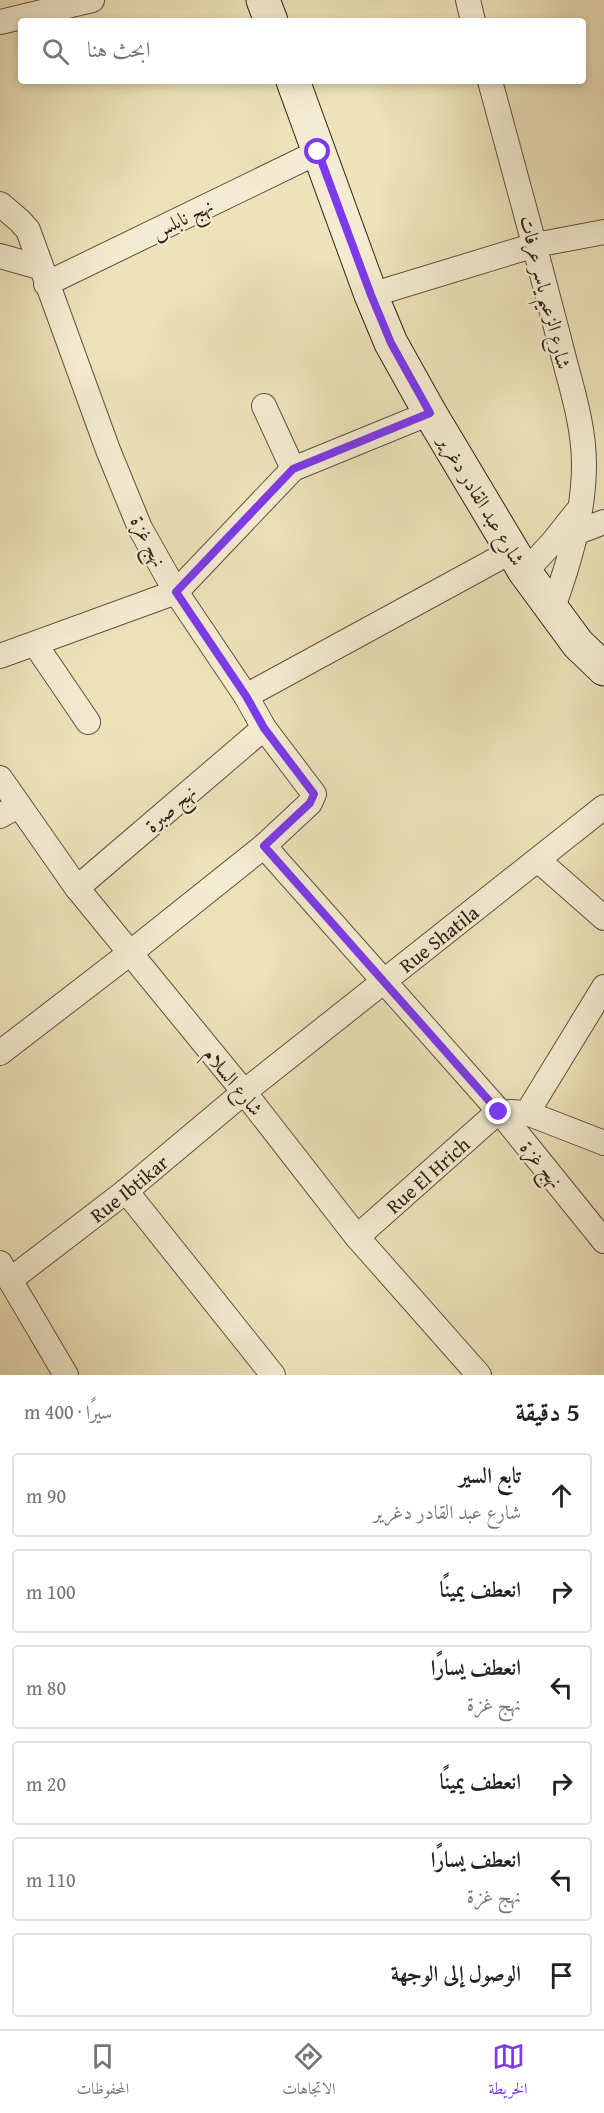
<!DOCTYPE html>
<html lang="ar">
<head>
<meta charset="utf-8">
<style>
  :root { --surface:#fff; --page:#f6f6f6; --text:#222; --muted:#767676; --line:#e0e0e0; --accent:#7c3aed }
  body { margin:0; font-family:"Gentium Book Plus",Amiri,serif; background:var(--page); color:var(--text); direction:rtl }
  .stop { position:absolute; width:18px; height:18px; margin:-14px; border:4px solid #7c3aed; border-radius:50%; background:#fff }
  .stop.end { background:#7c3aed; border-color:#fff; box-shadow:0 2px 6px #0008 }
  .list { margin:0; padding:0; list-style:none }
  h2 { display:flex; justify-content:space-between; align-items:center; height:78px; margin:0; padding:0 24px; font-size:26px }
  h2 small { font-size:20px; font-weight:400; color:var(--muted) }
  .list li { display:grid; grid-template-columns:39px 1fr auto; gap:18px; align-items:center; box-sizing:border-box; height:84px; margin:0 12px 12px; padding:0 12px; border:2px solid var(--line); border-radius:6px }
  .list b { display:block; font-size:22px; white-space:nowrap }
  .list p { margin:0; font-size:20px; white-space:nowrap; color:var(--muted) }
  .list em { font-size:20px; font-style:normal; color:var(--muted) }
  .icon { flex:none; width:33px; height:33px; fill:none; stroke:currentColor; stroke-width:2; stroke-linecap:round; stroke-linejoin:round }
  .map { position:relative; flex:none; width:604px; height:1375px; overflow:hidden; direction:ltr }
  .search { position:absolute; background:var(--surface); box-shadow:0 3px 9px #0003; left:18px; right:18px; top:18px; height:66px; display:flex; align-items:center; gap:15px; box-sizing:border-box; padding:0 21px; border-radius:6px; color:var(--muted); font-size:22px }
  .sheet { height:654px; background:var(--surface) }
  nav { display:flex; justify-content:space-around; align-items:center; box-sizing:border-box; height:84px; border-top:2px solid var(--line); background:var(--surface); font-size:16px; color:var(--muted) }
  nav a { display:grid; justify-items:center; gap:3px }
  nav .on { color:var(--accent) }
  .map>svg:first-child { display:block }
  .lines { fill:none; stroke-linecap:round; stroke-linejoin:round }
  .street-casing { stroke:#5f503e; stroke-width:26 }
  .secondary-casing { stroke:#2f2015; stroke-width:35 }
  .street { stroke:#f4ecd2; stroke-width:24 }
  .secondary { stroke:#f4ecd2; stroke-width:33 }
  .route { stroke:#7c3aed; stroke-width:8 }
  .labels { text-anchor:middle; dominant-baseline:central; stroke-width:4.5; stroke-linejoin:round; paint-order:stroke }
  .street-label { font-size:20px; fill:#2f2015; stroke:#f4ecd2 }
</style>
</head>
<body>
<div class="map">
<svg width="604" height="1375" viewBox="0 0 604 1375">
  <rect width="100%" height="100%" fill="#eee2b9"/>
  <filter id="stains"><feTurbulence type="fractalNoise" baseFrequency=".00333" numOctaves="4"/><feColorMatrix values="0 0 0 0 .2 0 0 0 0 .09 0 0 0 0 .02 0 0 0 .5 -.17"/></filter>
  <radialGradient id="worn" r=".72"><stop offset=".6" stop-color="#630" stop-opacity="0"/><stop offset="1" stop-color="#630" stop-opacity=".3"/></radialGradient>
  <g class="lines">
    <defs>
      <g id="street">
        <path d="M468 0 473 21"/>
        <path d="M0 22 92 0"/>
        <path d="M490 81C513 166 536 250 558 335 568 377 584 421 584 464 584 514 569 564 552 610"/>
        <path d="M0 204 20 221 28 230 108 450 140 528 176 592 246 696 264 728 314 794 310 803 264 846 130 953 0 1053"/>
        <path d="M0 256 39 267"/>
        <path d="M46 284 318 152"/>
        <path d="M371 295 535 245 604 232"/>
        <path d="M293 469 430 413"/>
        <path d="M575 533 604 522"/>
        <path d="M525 572 553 542 576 513"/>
        <path d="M35 644 88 722"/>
        <path d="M0 656 176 592 293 469 264 406"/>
        <path d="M246 696 512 551"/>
        <path d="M0 778 77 888 244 1092 357 1237 479 1375"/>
        <path d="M0 816 18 806"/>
        <path d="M264 846 499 1111 604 1241"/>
        <path d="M538 860 604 918"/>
        <path d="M77 888 264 728"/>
        <path d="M510 1112 527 1113 604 1143"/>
        <path d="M527 1113 604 987"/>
        <path d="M126 1191 273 1375"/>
        <path id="s1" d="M357 1237 499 1111"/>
        <path d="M0 1263 66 1375"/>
        <path id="s2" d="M10 1280 126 1191 244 1092 604 807"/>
      </g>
      <path id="secondary" d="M263 0 271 21
        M293 81 371 295 391 343 430 413 525 572 578 644 604 669"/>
    </defs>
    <use href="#street" class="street-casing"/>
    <use href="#secondary" class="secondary-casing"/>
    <use href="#street" class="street"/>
    <use href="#secondary" class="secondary"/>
  </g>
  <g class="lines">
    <path class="route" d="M318 152 371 295 391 343 430 413 293 469 176 592 246 696 264 728 314 794 310 803 264 846 499 1112"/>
  </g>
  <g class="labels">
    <g class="street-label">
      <text transform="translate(182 218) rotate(-26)">نهج نابلس</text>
      <text transform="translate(546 292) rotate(76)">شارع الزعيم ياسر عرفات</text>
      <text transform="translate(482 500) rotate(59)">شارع عبد القادر دغرير</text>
      <text transform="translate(149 541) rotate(63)">نهج غزة</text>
      <text transform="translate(170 808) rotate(-41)">نهج صبرة</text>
      <text stroke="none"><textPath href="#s2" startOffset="548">Rue Shatila</textPath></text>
      <text transform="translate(234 1081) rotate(51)">شارع السلام</text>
      <text transform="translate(542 1164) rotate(51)">نهج غزة</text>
      <text stroke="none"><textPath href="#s1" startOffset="94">Rue El Hrich</textPath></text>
      <text stroke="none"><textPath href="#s2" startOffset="150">Rue Ibtikar</textPath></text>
    </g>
  </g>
  <rect width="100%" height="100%" filter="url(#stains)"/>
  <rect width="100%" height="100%" fill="url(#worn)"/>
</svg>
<div class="stop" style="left:318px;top:152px"></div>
<div class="stop end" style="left:499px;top:1112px"></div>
<div class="search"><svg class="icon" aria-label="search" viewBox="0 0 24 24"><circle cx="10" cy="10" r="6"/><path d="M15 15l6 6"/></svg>ابحث هنا</div>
</div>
<section class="sheet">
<h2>5 دقيقة<small>سيرًا · 400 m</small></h2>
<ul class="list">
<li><svg class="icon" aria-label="ahead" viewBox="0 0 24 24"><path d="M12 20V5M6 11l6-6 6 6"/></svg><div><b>تابع السير</b><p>شارع عبد القادر دغرير</p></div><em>90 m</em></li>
<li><svg class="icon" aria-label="right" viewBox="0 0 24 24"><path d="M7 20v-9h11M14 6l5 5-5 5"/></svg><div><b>انعطف يمينًا</b></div><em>100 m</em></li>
<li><svg class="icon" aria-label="left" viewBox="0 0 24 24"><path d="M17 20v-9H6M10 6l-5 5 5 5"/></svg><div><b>انعطف يسارًا</b><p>نهج غزة</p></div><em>80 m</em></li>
<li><svg class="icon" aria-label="right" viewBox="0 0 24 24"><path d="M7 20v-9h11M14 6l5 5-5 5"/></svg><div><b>انعطف يمينًا</b></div><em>20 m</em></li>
<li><svg class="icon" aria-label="left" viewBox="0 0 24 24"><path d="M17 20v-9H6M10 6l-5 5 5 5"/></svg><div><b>انعطف يسارًا</b><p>نهج غزة</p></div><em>110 m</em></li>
<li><svg class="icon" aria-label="arrive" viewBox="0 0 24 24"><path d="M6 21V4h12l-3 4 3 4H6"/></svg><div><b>الوصول إلى الوجهة</b></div></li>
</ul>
</section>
<nav>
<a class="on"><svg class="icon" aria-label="map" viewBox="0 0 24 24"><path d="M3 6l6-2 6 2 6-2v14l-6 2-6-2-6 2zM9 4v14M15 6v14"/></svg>الخريطة</a>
<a><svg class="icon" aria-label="directions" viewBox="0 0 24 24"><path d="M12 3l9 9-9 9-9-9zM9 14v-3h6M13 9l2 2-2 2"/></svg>الاتجاهات</a>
<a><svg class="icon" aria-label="saved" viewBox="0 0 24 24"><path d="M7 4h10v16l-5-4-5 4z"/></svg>المحفوظات</a>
</nav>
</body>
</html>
